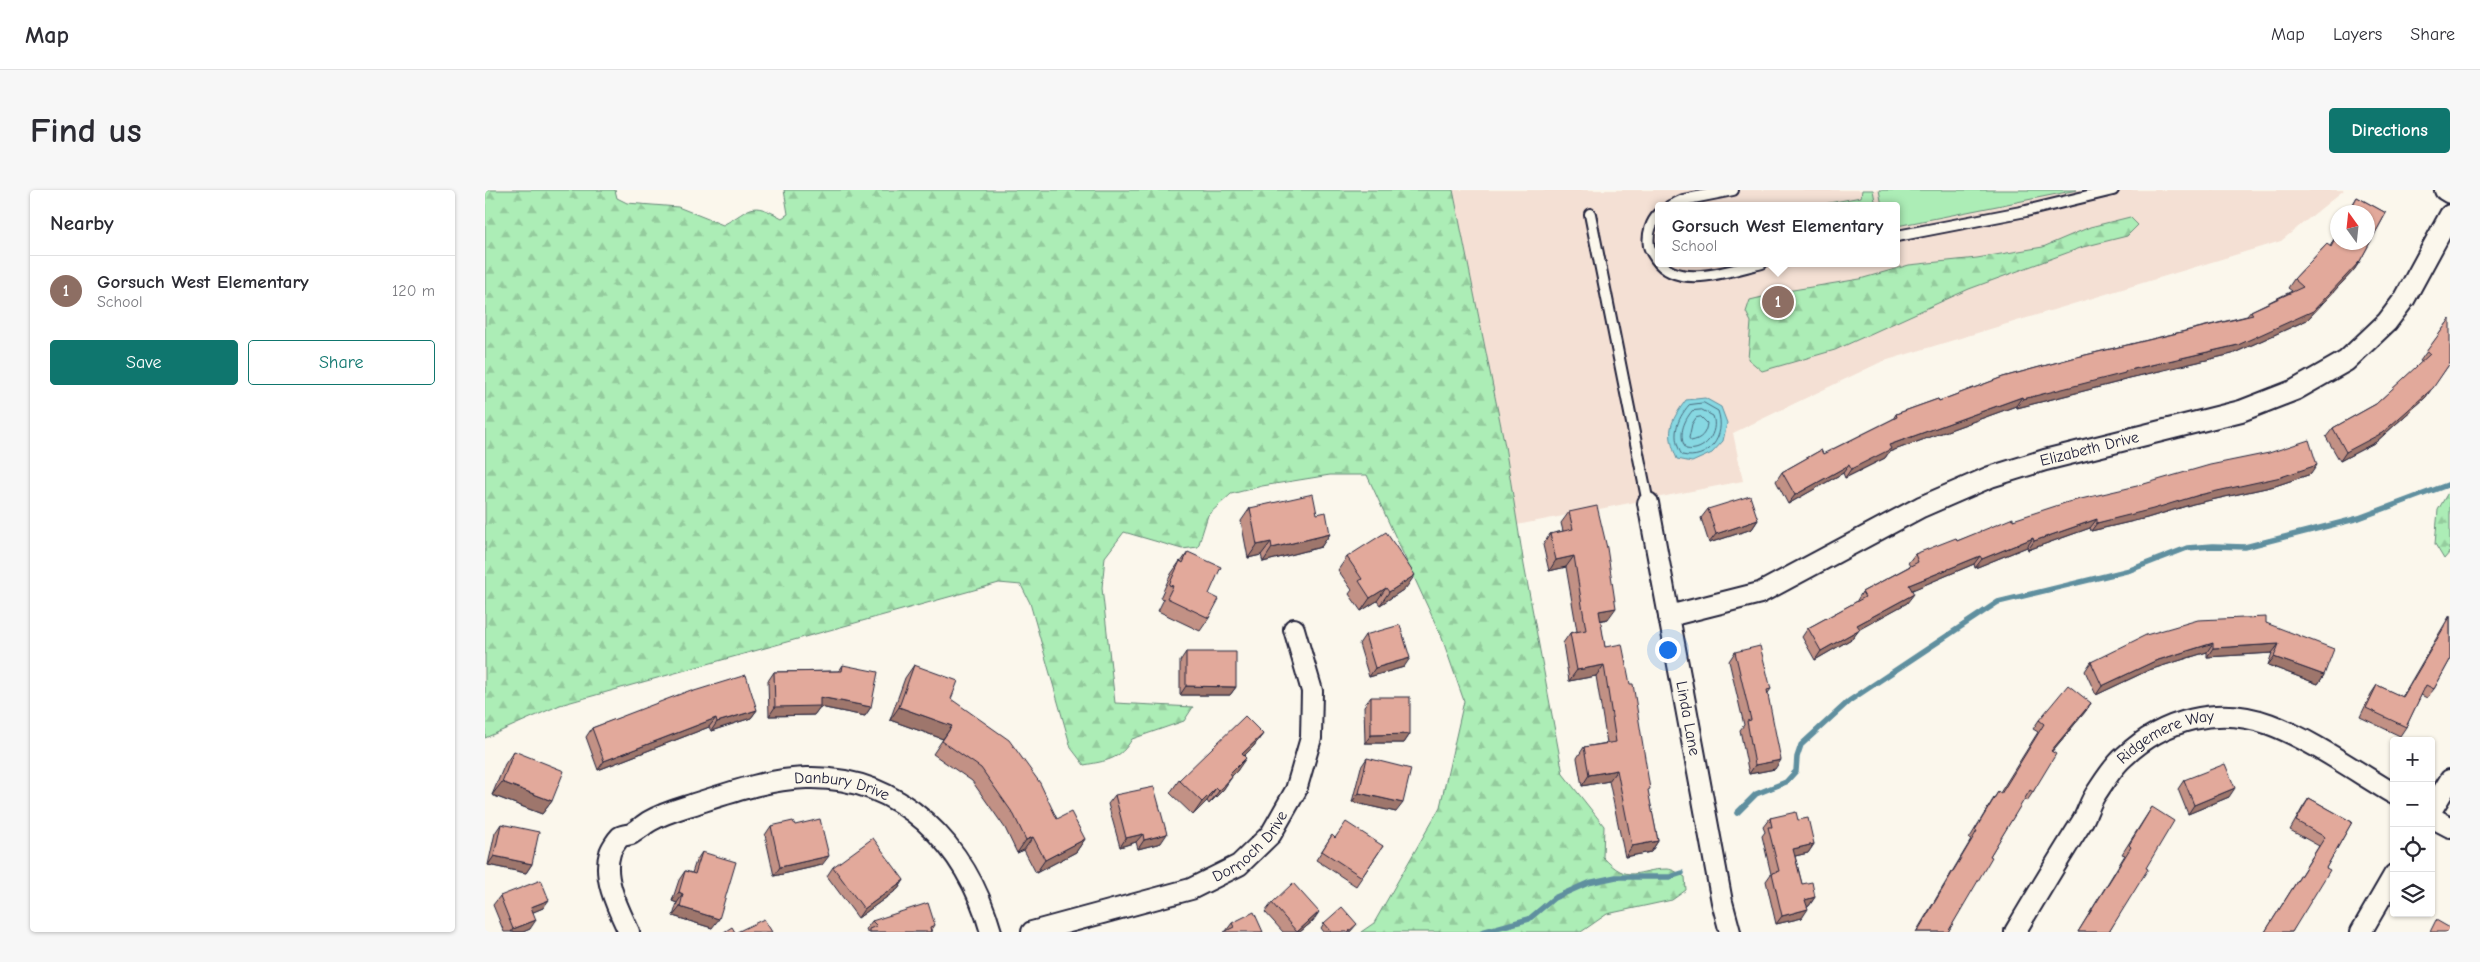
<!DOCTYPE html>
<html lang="en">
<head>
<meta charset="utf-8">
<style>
  :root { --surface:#fff; --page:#f7f7f7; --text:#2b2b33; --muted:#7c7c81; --line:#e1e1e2; --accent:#0f766e }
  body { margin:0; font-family:"Comic Neue",sans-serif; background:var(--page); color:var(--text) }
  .controls { position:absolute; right:15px; bottom:15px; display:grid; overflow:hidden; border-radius:5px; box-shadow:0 1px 4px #0004 }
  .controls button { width:45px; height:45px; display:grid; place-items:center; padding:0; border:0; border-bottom:1px solid var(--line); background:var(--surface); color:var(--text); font:25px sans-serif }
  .compass { position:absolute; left:1845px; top:15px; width:45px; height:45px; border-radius:50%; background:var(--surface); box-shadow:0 1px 4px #0004; rotate:345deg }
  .you { position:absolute; left:1182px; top:459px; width:18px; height:18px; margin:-12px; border:4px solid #fff; border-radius:50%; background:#1a73e8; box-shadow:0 0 0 8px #1a73e833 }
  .badge { display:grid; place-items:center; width:32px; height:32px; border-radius:50%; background:var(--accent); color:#fff; font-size:16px; font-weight:700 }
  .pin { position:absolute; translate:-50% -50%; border:2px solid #fff; box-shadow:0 1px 5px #0006 }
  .popup { position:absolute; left:1170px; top:12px; width:245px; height:65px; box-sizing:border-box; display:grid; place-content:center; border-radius:5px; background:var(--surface); filter:drop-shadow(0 1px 4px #0005); font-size:16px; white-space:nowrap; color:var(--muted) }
  .popup b { font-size:19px; color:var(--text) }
  .popup::after { content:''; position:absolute; left:50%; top:100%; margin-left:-10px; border:10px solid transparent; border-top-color:var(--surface) }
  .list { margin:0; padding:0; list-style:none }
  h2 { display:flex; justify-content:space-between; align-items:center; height:65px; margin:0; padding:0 20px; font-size:21px }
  h2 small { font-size:16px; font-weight:400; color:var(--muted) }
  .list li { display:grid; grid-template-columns:32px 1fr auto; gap:15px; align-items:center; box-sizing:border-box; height:70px; padding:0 20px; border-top:1px solid var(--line) }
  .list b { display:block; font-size:19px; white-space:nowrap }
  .list p { margin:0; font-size:16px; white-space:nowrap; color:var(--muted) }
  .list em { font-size:16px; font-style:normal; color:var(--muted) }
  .actions { display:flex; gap:10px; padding:15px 20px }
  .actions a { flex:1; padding:11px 0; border:1px solid var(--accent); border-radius:5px; text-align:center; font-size:18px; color:var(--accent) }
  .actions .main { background:var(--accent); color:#fff }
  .icon { flex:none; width:28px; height:28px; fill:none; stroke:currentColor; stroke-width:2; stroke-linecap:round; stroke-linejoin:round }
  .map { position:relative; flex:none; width:1965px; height:742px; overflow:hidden; border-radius:5px }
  header { display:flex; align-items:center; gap:30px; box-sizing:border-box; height:70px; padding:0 25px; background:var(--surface); border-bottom:1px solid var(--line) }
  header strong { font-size:24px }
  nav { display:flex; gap:28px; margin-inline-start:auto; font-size:18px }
  .intro { display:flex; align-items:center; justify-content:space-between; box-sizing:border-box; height:120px; padding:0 30px }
  h1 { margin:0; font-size:35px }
  .button { padding:12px 22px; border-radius:5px; background:var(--accent); color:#fff; font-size:18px; font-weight:700 }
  main { display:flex; gap:30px; padding:0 30px }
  aside { flex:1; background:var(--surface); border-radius:5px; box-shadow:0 1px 4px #0004 }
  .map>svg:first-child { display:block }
  .built { fill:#f4e0d4; fill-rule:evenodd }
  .grass { fill:#acedb6; stroke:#678878 }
  .forest { fill:url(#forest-firs); stroke:#678878 }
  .water { fill:#87d8e2; stroke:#5f8f9f }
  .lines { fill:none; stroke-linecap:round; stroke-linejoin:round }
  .shore { stroke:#4a6b7e; stroke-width:1 }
  .stream { stroke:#5f8f9f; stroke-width:5.5 }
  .service-casing { stroke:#22223b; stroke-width:14 }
  .minor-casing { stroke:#22223b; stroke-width:24 }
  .service { stroke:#fbf7ec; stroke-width:10 }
  .minor { stroke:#fbf7ec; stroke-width:20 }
  .wall { fill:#c29185; stroke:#22223b }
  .shaded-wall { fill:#9e766c; stroke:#22223b }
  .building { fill:#e2a99b; stroke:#22223b }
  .labels { text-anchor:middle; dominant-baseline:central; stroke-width:4; stroke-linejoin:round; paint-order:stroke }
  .street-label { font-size:16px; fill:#22223b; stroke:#fbf7ec }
</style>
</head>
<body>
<header>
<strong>Map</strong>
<nav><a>Map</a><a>Layers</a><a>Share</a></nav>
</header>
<div class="intro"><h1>Find us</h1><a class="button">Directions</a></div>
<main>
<aside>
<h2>Nearby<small></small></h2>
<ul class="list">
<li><span class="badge" style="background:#8d6e63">1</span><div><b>Gorsuch West Elementary</b><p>School</p></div><em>120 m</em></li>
</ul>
<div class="actions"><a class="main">Save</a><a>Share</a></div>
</aside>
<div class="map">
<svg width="1965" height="742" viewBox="0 0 1965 742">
  <defs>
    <pattern id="forest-firs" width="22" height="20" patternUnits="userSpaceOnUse" patternTransform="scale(1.25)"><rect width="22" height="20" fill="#acedb6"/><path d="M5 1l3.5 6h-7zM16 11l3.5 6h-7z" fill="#94cb9d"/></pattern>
  </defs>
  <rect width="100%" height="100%" fill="#fbf7ec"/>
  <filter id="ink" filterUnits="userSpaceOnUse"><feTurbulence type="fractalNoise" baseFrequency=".02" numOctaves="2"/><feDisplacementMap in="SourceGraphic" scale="10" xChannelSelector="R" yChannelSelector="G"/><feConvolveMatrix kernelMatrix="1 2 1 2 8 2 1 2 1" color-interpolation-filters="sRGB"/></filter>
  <g filter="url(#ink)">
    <path class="built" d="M968 0H1859L1796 51 1396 172 1248 243 1258 291 1032 335 1020 256ZM1174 16H1412V73H1174Z"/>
    <path class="grass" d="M1377 0H1388L1391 16H1328L1376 7Z
      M1394 0H1592L1412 36V16H1397Z"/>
    <path class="forest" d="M0 0H130L132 8 142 13 193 17 238 35C268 19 264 10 297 28L303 24 299 0H968L1020 256 1039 375 1078 584 1119 636 1118 667C1145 696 1151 679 1182 679 1188 679 1195 684 1200 687L1201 700 1187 710 1122 724 1096 742H876L889 733 955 617 979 511 957 448 882 285H845L777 296 746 304 723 325 713 357 697 359 639 342 620 367 617 398 630 513 708 517 699 531 647 549C635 570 621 571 599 575L586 558 545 413 536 395 514 393 75 515 0 548Z
      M1645 27 1653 35 1642 46 1598 57 1484 99 1350 160 1277 181 1263 169 1266 132 1261 122 1265 110 1302 101 1375 89 1424 75 1492 68 1558 57 1605 37Z
      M1965 299V362L1959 369 1950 354 1953 320Z"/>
    <path class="water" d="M1220 208 1236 217 1242 233 1238 251 1227 263 1207 272 1192 269C1181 242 1184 233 1201 210Z"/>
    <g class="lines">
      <path class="shore" d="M1219 213 1233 221C1242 247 1223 271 1197 265 1186 247 1191 230 1204 215Z
        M1217 220 1228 226C1234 242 1220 263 1201 259 1193 246 1198 232 1207 221Z
        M1216 227 1222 233C1221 244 1216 249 1206 251L1204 248 1207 234 1211 228Z"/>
      <path class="stream" d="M1252 623 1271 604 1301 592 1311 581 1312 567 1316 555 1364 511 1513 412 1645 380 1702 358 1728 356 1760 357 1874 328 1965 294
        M997 742 1044 729 1069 708 1103 693 1131 687H1185L1197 683"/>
      <defs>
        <path id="service" d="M1185 16 1198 10 1248 0
          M1105 24 1163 313
          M1174 24C1166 32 1162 44 1164 56 1165 61 1169 65 1171 69 1193 101 1246 80 1277 73
          M1412 46 1541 21 1628 0"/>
        <g id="minor">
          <path d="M1960 0 1965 3"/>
          <path id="s1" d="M1163 313 1237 712 1245 742"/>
          <path id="s2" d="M1184 426 1275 403 1436 317 1505 287 1560 270 1756 221 1810 200 1861 171 1902 132 1920 108 1965 25"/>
          <path d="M1946 621 1965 590"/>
          <path d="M1946 627 1965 637"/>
          <path id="s3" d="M144 742C134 720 117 689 125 663 126 659 132 650 135 647 138 645 143 645 146 644 153 640 158 635 165 631 177 624 190 620 203 616 241 604 282 589 321 588 416 585 482 656 506 742"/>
          <path id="s4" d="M547 742 706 699 754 675 786 644 811 600 826 548 827 501 809 439"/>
          <path id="s5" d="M1530 742C1552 705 1574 668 1597 632 1603 622 1605 611 1612 602 1620 590 1629 575 1640 566 1678 530 1733 515 1784 534 1825 549 1870 581 1909 604"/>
          <path d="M1876 742 1909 685"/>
        </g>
      </defs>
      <use href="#service" class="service-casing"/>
      <use href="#minor" class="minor-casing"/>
      <use href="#service" class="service"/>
      <use href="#minor" class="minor"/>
    </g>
    <path class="wall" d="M1872 7 1901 23 1875 71 1869 80 1822 130 1747 164 1636 190 1634 192 1532 218 1531 216 1404 262 1400 268 1360 288 1358 283 1303 314 1291 291 1297 282 1336 260 1338 264 1408 229 1411 224 1453 209 1454 211 1518 187 1588 168 1762 126 1766 121 1807 101 1803 98 1809 89 1842 54 1845 57 1852 42V52H1882V22H1863Z
      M1965 129 1941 207 1891 252 1855 271 1841 247 1848 238 1891 214 1937 172 1935 171Z
      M1826 284 1790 296 1708 314 1662 328 1606 341 1605 338 1543 360 1542 357 1490 378 1489 374 1427 400 1422 413 1374 439 1368 448 1330 470 1317 447 1323 438 1371 412 1377 402 1425 376 1423 373 1430 364 1472 351 1528 330Z
      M765 318 832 324 845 344 836 357 778 372 776 365 763 368 756 331Z
      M1223 319 1273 330 1267 339 1224 353 1216 328Z
      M1084 322 1123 429 1115 431 1120 457 1163 602 1173 651 1166 662 1140 667 1124 591 1097 596 1092 568 1099 557 1122 553 1111 486 1084 491 1078 453 1085 443 1092 441 1081 377 1064 381 1058 355 1065 344 1078 341 1076 333Z
      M703 362 724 404V428L715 441 673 421 679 409 675 408 686 384 695 371 696 372Z
      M862 367 921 398 895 415 892 411 876 421 864 404 867 400 853 380Z
      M1965 425V470L1949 499 1942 508 1936 505 1921 537 1915 546 1875 527 1886 504 1892 495 1917 507Z
      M1781 433 1839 485 1833 494 1783 475 1787 463 1722 467V462L1664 480 1611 505 1600 481 1606 472Z
      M880 445 919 477 884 487 874 454Z
      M701 462 751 497 745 505H695V471Z
      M1250 462 1286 499 1283 503 1290 579 1264 584 1255 540 1259 535 1244 471Z
      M358 475 386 517 380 526 335 517 329 525 284 526 283 491 289 482 354 481Z
      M429 475 466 509 572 629 600 649 591 662 551 683 539 660 532 663 520 638 487 591 448 564 458 549 405 530 420 488Z
      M206 502 272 520 266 528 226 541 224 537 113 580 101 547 107 538Z
      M886 507 925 544 919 553H880L879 516Z
      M1606 513 1600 522 1567 561 1548 602 1542 611 1539 609 1505 666 1463 742H1431L1486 650 1484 649 1507 611 1513 602 1515 603 1553 542 1548 539 1554 530Z
      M778 544 768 557 759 566 752 581 747 586 738 600 724 614 722 611 708 625 685 603 694 590Z
      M29 561 67 611 57 624 7 605 20 574Z
      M882 568 911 622 867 612 876 577Z
      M1699 590 1744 607 1703 624 1693 599Z
      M630 605 676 653 653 659 651 652 635 657 623 614Z
      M1824 608 1867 632 1841 678 1807 742H1780L1834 656 1805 640 1818 617Z
      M1667 617 1661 678 1624 742H1593L1640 665 1637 664Z
      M1285 628 1313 630 1329 654 1323 663 1310 666 1317 694 1330 707 1324 716 1322 717 1317 728 1291 734 1281 691 1286 684 1277 646 1280 642 1278 637Z
      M16 634 47 674 41 683 3 675 10 643Z
      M310 635 337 675 289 686 280 645 286 636Z
      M847 645 850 648 898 656 871 696 831 670Z
      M217 662 227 738 188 726 192 713 187 711 194 690 200 681 207 683 211 671Z
      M348 677 419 690 413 699 373 728 342 686Z
      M15 706 58 718 48 722 45 739 38 742H19L8 715Z
      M787 713 828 731 815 742H798L780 722Z
      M387 731 450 735 446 741V742H382V741L381 739Z
      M747 733 778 742 741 741Z
      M839 733 872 734 865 742H839L836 738Z"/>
    <path class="shaded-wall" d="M1875 71 1869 80 1822 130 1747 164 1636 190 1634 192 1532 218 1538 209 1640 181 1753 155Z
      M1965 173 1941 207 1891 252 1855 271 1861 262Z
      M1537 207 1531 216 1404 262 1400 268 1360 288 1366 279 1404 255Z
      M1364 275 1358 283 1303 314 1310 305Z
      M1832 275 1826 284 1790 296 1708 314 1662 328 1606 341 1612 333 1714 305Z
      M1612 329 1605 338 1543 360 1549 351Z
      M1273 330 1267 339 1224 353 1231 344Z
      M845 344 836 357 778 372 787 358Z
      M1548 348 1542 357 1490 378 1497 369Z
      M786 352 776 365 763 368 772 355Z
      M1089 366 1081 377 1064 381 1071 370Z
      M1495 366 1489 374 1418 404 1424 395Z
      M930 385 921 398 895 415 904 402Z
      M901 398 892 411 876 421 885 408Z
      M1429 404 1422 413 1366 444 1372 435Z
      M1131 418 1123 429 1106 432 1114 421Z
      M1375 439 1368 448 1330 470 1336 461Z
      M1728 453 1722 462 1664 480 1611 505 1617 496 1670 471Z
      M1794 454 1787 463 1722 467 1728 458Z
      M1789 467 1839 485 1833 494 1783 475Z
      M925 468 919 477 884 487 890 478Z
      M1119 475 1111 486 1084 491 1092 480Z
      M701 496 751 497 745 505H695Z
      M335 507 386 517 380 526 335 517 329 525 284 526 290 517Z
      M1606 513 1600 522 1560 570 1566 561Z
      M414 517 467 536 458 549 405 530Z
      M272 520 266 528 226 541 232 532Z
      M231 528 224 537 113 580 119 571Z
      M778 544 768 557 748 577 757 564Z
      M925 544 919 553H880L886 545Z
      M761 568 752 581 736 597 745 584Z
      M1296 570 1290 579 1264 584 1270 575Z
      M1132 580 1124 591 1097 596 1104 585Z
      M747 587 738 600 724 614 734 601Z
      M17 592 67 611 57 624 7 605Z
      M731 598 722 611 708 625 717 612Z
      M1750 598 1744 607 1703 624 1709 615Z
      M874 603 918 613 911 622 867 612Z
      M658 644 651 652 635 657 641 648Z
      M682 644 676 653 653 659 659 650Z
      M548 647 539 660 532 663 541 650Z
      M600 649 591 662 551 683 560 670Z
      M1173 651 1166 662 1140 667 1147 656Z
      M1329 654 1323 663 1302 668 1308 659Z
      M9 666 47 674 41 683 3 675Z
      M344 666 337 675 289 686 295 677Z
      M419 690 413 699 373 728 379 719Z
      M194 702 198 704 192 713 187 711Z
      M1330 707 1324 716 1314 719 1320 710Z
      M64 710 58 718 39 726 46 717Z
      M195 717 234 729 227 738 188 726Z
      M1323 719 1317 728 1291 734 1297 726Z
      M834 722 828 731 815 742H812Z
      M51 730 45 739 38 742H26L28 739Z"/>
    <path class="building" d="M1872 7 1901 23 1875 71 1828 121 1753 155 1640 181V183L1538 209 1537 207 1404 255 1406 259 1366 279 1364 275 1310 305 1297 282 1336 260 1338 264 1412 227 1411 224 1453 209 1454 211 1518 187 1588 168 1768 125 1766 121 1818 97 1809 89 1842 54 1846 57 1852 45V52H1882V22H1864Z
      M1965 129V173L1948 198 1897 243 1861 262 1848 238 1891 214 1945 164 1941 162Z
      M1824 250 1832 275 1796 287 1714 305 1668 319 1612 333V329L1549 351 1548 348 1497 369 1495 366 1424 395 1429 404 1372 435 1375 439 1336 461 1323 438 1380 407 1377 402 1433 372 1430 364 1471 348 1472 351 1528 328V330L1583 312 1652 296 1725 275 1784 263Z
      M828 304 832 324 841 322 845 344 787 358 786 352 772 355 765 318Z
      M1265 306 1273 330 1231 344 1223 319Z
      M1112 316 1122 358 1131 418 1114 421 1120 457 1137 454 1145 494H1148L1165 599 1163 600 1173 651 1147 656 1132 580 1104 585 1099 557 1131 552 1119 475 1092 480 1085 443 1101 440 1089 366 1071 370 1065 344 1088 339 1084 322Z
      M901 342 930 385 904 402 901 398 885 408 874 391 877 389 862 367Z
      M703 362 736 377 724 404 734 409 724 428 682 408 688 396 684 395 695 371 698 373Z
      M1781 427V433L1849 459 1839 485 1789 467 1794 454 1728 458V453L1670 471 1617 496 1606 472 1661 445 1713 430Z
      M1965 427V470L1949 499 1941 495 1921 537 1881 518 1892 495 1918 507Z
      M915 435 925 468 890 478 880 445Z
      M1275 456 1286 499 1282 500 1296 570 1270 575 1262 531 1266 530 1250 462Z
      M701 462H751V497L701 496Z
      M358 475 393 482 386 517 335 507V516L290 517 289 482 357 481Z
      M429 475 473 491 466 509 524 550 555 593 572 629 586 622 600 649 560 670 548 647 541 650 529 625 496 578 457 551 467 536 414 517Z
      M261 485 272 520 232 532 231 528 119 571 107 538 206 500V502Z
      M1583 495 1606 513 1566 561 1571 564 1548 602 1545 600 1505 666 1507 667 1463 742H1432L1492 641 1490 640 1513 602 1516 604 1559 534 1554 530Z
      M886 507H925V544L886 545Z
      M760 526 778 544 757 564 761 568 745 584 747 587 734 601 731 598 717 612 694 590Z
      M29 561 79 581 67 611 17 592Z
      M882 568 926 579 918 613 874 603Z
      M1740 574 1750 598 1709 615 1699 590Z
      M669 597 682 644 659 650 658 644 641 648 630 605Z
      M1824 608 1867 632 1841 678 1845 680 1807 742H1780L1840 647 1811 631Z
      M1667 617 1689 631 1661 678 1663 679 1624 742H1593L1646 657 1644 655Z
      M1311 622 1313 630 1323 628 1329 654 1308 659 1317 694 1327 692 1330 707 1320 710 1323 719 1297 726 1287 683 1294 681 1283 637H1287L1285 628Z
      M335 629 344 666 295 677 286 636 308 631 310 635Z
      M861 632 898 656 877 687 837 661 847 645 850 648Z
      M16 634 54 642 47 674 9 666Z
      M388 648 419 690 379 719 348 677Z
      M217 662 251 672 234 729 195 717 198 704 194 702 200 681 210 684Z
      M56 690 64 710 46 717 51 730 28 739 15 706Z
      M808 693 834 722 812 742 787 713Z
      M443 713 450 735 445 737 446 742H384V739L392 736 387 731Z
      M857 717 872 734 863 742H847L839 733Z
      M769 722 778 742H739L749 737 747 733Z
      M279 729 287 742H252Z
      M1951 730 1965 738V742H1945Z
      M247 737 250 742H239Z"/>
  </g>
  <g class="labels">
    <g class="street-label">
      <text stroke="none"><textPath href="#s2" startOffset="455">Elizabeth Drive</textPath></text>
      <text stroke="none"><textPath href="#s1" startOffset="219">Linda Lane</textPath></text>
      <text stroke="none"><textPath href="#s5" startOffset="254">Ridgemere Way</textPath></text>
      <text stroke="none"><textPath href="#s3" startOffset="336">Danbury Drive</textPath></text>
      <text stroke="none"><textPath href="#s4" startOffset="239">Dornoch Drive</textPath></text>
    </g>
  </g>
</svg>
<div class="controls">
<button>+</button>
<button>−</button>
<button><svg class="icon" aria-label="locate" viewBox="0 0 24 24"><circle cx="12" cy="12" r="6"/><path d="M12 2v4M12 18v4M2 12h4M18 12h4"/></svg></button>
<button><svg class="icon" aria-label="layers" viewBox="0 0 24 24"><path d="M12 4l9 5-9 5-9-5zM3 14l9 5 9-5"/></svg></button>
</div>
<svg class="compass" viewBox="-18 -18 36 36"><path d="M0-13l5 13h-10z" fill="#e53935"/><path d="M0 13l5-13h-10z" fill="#7c7c81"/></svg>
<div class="you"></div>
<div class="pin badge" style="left:1293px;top:112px;background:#8d6e63">1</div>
<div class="popup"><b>Gorsuch West Elementary</b>School</div>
</div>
</main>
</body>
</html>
